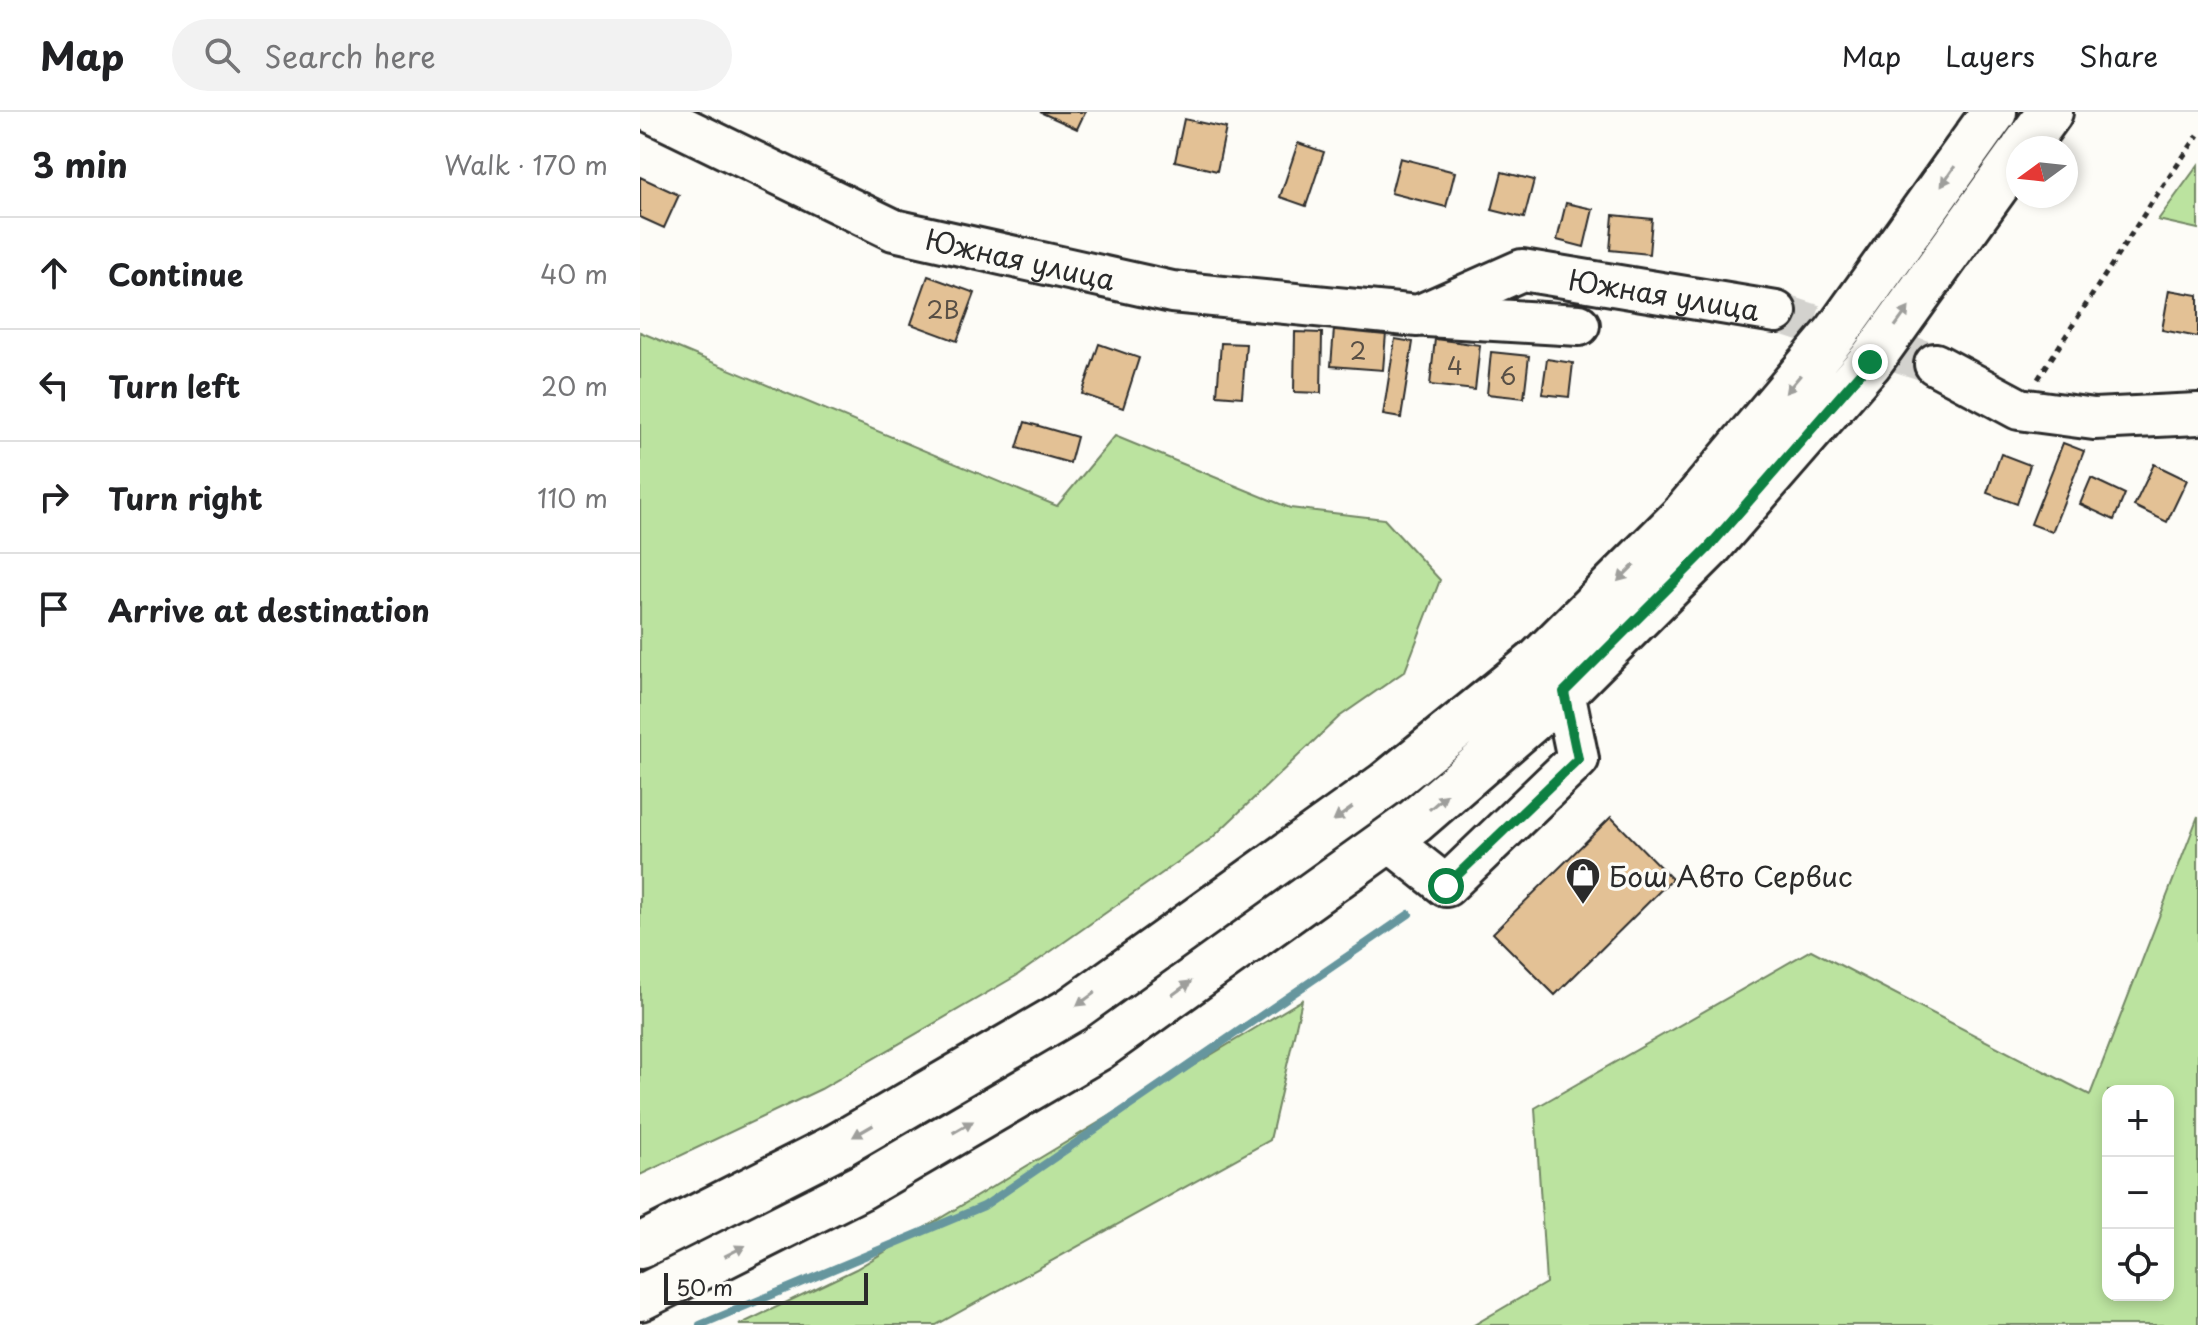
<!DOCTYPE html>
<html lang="en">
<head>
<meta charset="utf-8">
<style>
  :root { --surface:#fff; --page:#f2f2f2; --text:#202124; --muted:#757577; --line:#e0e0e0 }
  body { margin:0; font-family:"Playpen Sans",sans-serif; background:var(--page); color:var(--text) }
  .controls { position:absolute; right:24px; bottom:24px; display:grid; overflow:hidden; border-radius:16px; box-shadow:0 4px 12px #0003 }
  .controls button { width:72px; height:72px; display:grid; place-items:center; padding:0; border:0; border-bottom:2px solid var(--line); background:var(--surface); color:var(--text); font:40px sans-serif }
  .compass { position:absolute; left:1366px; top:24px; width:72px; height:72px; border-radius:50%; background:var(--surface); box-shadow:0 4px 12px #0003; rotate:255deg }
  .scale { position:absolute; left:24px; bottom:20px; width:204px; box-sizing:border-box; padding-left:8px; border:4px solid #2b2b2b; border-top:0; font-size:22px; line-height:28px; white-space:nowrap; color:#2b2b2b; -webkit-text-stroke:6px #fdfcf7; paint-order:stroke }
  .stop { position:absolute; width:24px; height:24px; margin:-18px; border:6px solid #0b8043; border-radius:50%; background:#fff }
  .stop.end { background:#0b8043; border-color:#fff; box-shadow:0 2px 8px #0008 }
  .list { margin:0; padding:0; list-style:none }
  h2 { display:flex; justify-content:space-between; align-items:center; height:104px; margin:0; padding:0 32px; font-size:34px }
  h2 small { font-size:26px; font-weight:400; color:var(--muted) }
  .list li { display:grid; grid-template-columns:52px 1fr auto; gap:24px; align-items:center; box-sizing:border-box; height:112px; padding:0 32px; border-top:2px solid var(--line) }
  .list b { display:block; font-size:30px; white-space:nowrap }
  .list em { font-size:26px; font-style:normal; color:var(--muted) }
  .icon { flex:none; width:44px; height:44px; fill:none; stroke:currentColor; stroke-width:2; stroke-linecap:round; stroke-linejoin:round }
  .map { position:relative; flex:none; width:1558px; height:1213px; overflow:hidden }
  header { display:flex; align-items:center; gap:48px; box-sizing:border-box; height:112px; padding:0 40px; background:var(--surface); border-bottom:2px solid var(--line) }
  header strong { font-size:38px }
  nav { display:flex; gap:44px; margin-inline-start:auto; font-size:28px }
  .search { width:560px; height:72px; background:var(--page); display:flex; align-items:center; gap:20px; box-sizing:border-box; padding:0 28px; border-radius:44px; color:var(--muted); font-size:30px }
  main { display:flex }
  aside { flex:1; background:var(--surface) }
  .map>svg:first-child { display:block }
  .green { fill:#bbe39f; stroke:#738765; stroke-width:2; fill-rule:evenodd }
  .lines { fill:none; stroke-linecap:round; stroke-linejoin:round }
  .stream { stroke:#66969e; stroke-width:8 }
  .building { fill:#e3c195; stroke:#2b2b2b; stroke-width:2 }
  .minor-tunnel { stroke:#d3d2ce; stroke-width:40; stroke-dasharray:40 20; stroke-linecap:butt }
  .minor-casing { stroke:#2b2b2b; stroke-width:46 }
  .major-casing { stroke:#2b2b2b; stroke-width:50 }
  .path { stroke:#2b2b2b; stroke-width:5; stroke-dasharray:6 6; stroke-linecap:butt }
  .minor { stroke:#fdfcf7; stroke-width:40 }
  .major { stroke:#fdfcf7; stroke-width:44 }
  .oneway { fill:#9e9e9b }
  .route { stroke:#0b8043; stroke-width:10 }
  .labels { text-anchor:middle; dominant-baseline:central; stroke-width:7; stroke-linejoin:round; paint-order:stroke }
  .number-label { font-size:24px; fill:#595046 }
  .street-label { font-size:28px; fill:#2b2b2b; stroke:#fdfcf7 }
  .poi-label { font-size:28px; fill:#2b2b2b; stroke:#fdfcf7; text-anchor:start }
</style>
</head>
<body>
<header>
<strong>Map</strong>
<div class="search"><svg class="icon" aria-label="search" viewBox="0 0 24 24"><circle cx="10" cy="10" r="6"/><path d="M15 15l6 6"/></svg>Search here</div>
<nav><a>Map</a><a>Layers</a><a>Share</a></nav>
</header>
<main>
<aside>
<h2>3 min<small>Walk · 170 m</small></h2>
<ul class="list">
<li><svg class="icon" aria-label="ahead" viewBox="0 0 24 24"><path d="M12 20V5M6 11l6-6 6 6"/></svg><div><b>Continue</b></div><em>40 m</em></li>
<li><svg class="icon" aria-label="left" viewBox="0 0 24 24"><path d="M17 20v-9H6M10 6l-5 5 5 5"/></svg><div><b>Turn left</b></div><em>20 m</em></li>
<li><svg class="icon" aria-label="right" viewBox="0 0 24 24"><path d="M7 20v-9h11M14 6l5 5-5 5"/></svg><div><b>Turn right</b></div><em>110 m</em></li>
<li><svg class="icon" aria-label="arrive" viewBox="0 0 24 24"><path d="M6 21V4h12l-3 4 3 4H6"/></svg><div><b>Arrive at destination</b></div></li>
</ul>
</aside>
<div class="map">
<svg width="1558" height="1213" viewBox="0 0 1558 1213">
  <rect width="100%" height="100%" fill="#fdfcf7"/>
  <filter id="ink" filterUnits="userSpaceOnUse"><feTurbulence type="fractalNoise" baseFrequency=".0125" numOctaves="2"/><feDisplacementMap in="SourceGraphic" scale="16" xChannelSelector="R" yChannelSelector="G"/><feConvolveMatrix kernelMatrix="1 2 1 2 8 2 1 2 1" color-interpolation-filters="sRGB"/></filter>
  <g filter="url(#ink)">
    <path class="green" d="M1558 53V117L1518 108Z
      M0 220 417 394 475 324 650 396 744 407 800 468 765 559 699 605 572 726 376 864 181 977 0 1063Z
      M1558 704V1213H834L906 1171 895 996 1171 838 1450 983ZM1468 979H1528V1183H1468Z
      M662 888 630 1028 296 1213H99L216 1157Z"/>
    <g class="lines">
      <path class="stream" d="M60 1213 344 1094 769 802"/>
    </g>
    <path class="building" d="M400 0H445L437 17Z
      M544 7 586 16 577 59 535 49Z
      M658 31 684 40 666 94 640 85Z
      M760 46 815 60 806 95 751 81Z
      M862 60 894 68 884 106 852 98Z
      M0 65 39 83 24 116 0 105Z
      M926 91 953 97 944 135 917 128Z
      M973 103 1012 107 1009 142 970 138Z
      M288 164 335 181 317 229 271 212Z
      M1529 178 1558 183V225L1522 218Z
      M694 217 746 221 743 258 691 254Z
      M655 220 682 221 681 281 654 280Z
      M755 227 773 230 761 306 743 303Z
      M795 227 840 233 835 278 790 273Z
      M581 231 606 232 602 285 577 283Z
      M459 232 499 246 483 296 442 282Z
      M851 240 889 244 884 286 847 282Z
      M907 247 933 251 929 285 902 282Z
      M385 310 437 325 430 351 377 336Z
      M1423 331 1444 339 1412 420 1391 412Z
      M1361 342 1390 353 1377 392 1347 381Z
      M1514 352 1547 368 1527 410 1494 394Z
      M1451 366 1485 382 1474 408 1440 392Z
      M971 705 1032 767 915 883 853 821Z"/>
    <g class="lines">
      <path class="minor-tunnel" d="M1136 200 1295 252"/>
      <defs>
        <g id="minor">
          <path id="s1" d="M11 0 254 118 532 180 778 204 882 158 1136 200"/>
          <path d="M787 204 939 213"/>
          <path d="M1295 252 1379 297 1454 307 1558 302"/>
          <path d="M748 728 806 774 938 647 924 580"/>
        </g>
        <path id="major" d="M1384 36 1410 0
          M0 1134 199 1033 431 898 746 672 899 548 1041 406 1196 221 1354 0
          M0 1186 221 1075 457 937 775 709 924 580 1068 436 1230 250 1378 44"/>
      </defs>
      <use href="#minor" class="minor-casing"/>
      <use href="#major" class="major-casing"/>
      <path class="path" d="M1398 267 1514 87 1558 23"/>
      <use href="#minor" class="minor"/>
      <use href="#major" class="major"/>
    </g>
    <defs><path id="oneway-solid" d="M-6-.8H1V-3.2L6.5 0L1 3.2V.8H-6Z" transform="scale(2)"/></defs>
    <g class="oneway">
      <use href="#oneway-solid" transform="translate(1308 64) rotate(125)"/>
      <use href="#oneway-solid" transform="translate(1262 205) rotate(-54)"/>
      <use href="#oneway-solid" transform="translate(1153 272) rotate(130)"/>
      <use href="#oneway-solid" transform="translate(986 461) rotate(135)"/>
      <use href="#oneway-solid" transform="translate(798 690) rotate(-41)"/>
      <use href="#oneway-solid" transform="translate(703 702) rotate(144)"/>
      <use href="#oneway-solid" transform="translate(542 876) rotate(-36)"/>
      <use href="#oneway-solid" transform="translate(446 887) rotate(144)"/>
      <use href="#oneway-solid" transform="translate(323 1015) rotate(-30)"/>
      <use href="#oneway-solid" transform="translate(223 1019) rotate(150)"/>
      <use href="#oneway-solid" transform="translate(95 1139) rotate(-27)"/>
    </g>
  </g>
  <g class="lines" filter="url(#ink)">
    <path class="route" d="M806 774 938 647 924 580 1068 436 1230 250"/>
  </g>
  <defs>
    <symbol id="shop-pin" viewBox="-11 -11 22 30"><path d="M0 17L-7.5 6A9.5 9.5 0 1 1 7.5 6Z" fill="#2b2b2b" stroke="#fdfcf7"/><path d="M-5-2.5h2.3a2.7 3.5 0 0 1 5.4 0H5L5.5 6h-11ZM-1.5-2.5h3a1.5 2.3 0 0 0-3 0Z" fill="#fff"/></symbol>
  </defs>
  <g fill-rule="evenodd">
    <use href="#shop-pin" x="923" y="743" width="40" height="54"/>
  </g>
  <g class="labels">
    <g class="number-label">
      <text x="303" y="197">2В</text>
      <text x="718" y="238">2</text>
      <text x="815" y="253">4</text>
      <text x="868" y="263">6</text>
    </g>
    <g class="street-label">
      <text stroke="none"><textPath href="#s1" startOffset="400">Южная улица</textPath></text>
      <text stroke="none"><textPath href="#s1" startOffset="1060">Южная улица</textPath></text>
    </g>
    <g class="poi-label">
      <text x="969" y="763">Бош Авто Сервис</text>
    </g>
  </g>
</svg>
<div class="controls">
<button>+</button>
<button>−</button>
<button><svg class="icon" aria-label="locate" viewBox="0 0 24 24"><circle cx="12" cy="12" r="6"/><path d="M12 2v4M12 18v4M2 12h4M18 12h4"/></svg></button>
</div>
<svg class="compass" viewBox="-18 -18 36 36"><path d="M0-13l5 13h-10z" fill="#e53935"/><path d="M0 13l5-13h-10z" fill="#757577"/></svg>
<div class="scale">50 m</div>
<div class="stop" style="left:806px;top:774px"></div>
<div class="stop end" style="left:1230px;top:250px"></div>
</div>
</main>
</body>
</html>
